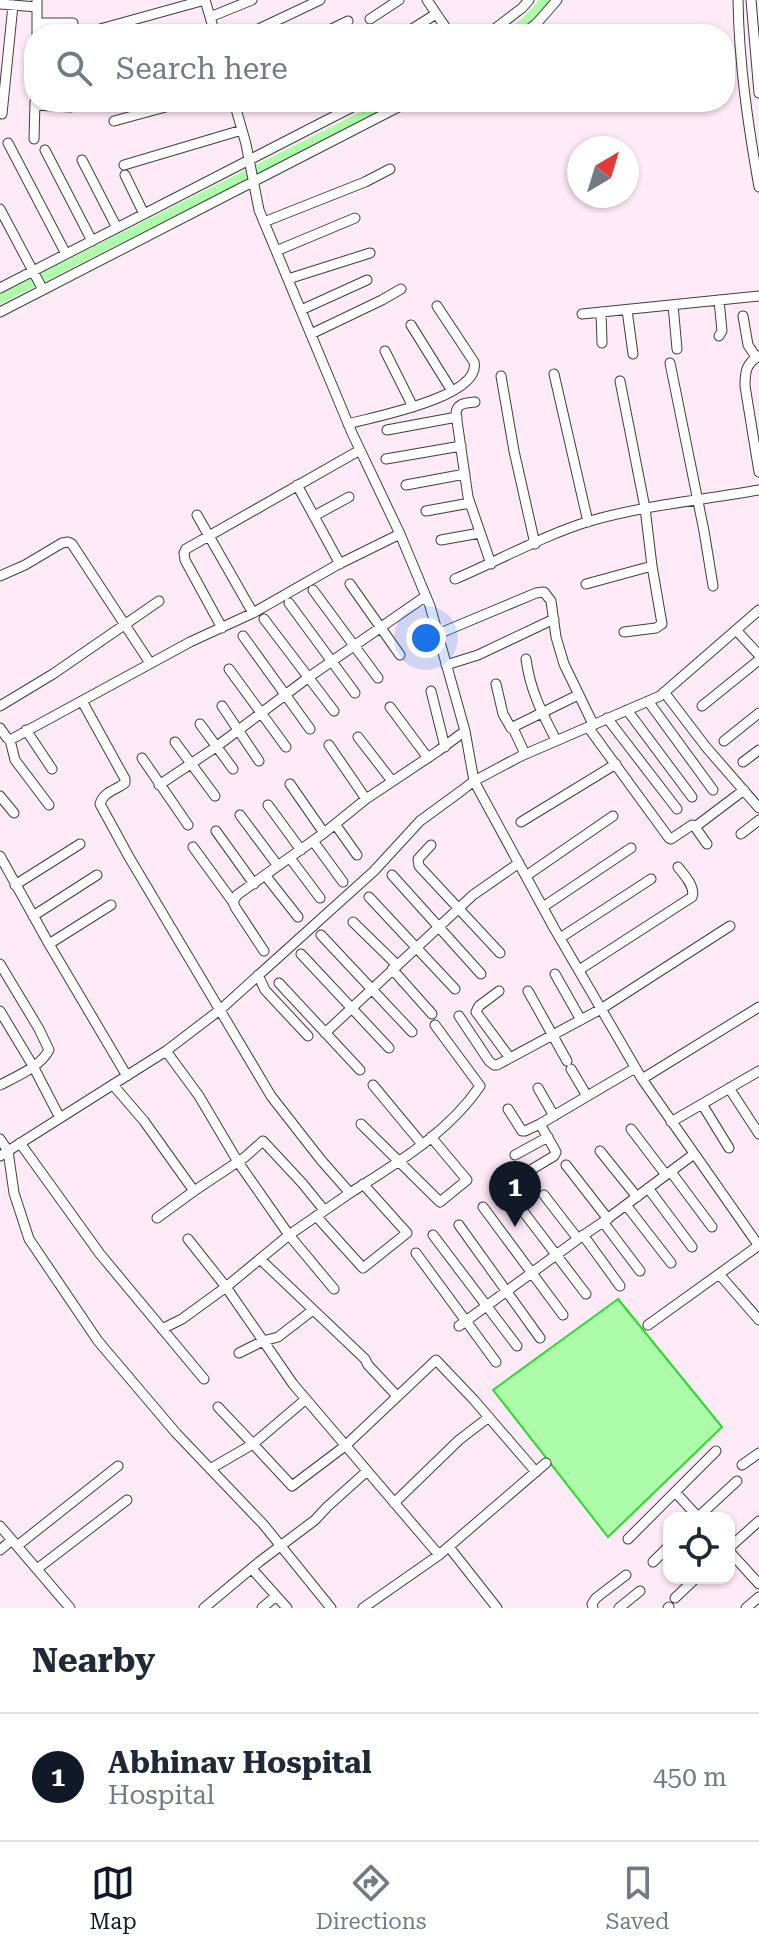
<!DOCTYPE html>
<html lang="en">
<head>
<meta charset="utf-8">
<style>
  :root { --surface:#fff; --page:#f6f6f7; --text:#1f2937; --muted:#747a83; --line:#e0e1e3; --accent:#111827 }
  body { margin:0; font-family:"Roboto Serif",serif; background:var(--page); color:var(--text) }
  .controls { position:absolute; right:24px; bottom:24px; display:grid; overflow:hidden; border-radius:16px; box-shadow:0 2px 6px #0004 }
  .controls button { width:72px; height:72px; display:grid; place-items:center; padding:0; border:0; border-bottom:2px solid var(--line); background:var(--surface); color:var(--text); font:40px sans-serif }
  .compass { position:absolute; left:567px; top:136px; width:72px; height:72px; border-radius:50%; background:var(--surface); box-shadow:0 2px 6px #0004; rotate:38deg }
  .you { position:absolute; left:426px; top:638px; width:28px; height:28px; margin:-20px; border:6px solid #fff; border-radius:50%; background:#1a73e8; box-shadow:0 0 0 12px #1a73e833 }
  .badge { display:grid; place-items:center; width:52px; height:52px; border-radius:50%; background:var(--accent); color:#fff; font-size:26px; font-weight:700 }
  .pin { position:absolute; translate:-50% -66px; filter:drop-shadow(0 2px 4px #0008) }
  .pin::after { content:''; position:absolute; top:42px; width:28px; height:24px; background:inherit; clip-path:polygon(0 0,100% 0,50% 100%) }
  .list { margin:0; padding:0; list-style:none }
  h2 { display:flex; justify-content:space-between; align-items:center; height:104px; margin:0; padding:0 32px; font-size:34px }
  h2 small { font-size:26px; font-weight:400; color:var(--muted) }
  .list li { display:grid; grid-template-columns:52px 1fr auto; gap:24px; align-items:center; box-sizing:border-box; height:128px; padding:0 32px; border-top:2px solid var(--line) }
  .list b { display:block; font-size:30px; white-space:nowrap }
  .list p { margin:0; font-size:26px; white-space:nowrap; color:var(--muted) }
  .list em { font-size:26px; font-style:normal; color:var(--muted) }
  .icon { flex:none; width:44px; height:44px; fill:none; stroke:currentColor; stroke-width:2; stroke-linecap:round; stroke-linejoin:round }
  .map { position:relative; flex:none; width:759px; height:1608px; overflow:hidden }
  .search { position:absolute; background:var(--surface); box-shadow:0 2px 6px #0004; left:24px; right:24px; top:24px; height:88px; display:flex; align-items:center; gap:20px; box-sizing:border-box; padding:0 28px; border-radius:32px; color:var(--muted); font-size:30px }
  .sheet { height:232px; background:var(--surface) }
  nav { display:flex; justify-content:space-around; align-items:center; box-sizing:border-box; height:112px; border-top:2px solid var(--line); background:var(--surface); font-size:22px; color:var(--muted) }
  nav a { display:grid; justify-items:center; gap:4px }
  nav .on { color:var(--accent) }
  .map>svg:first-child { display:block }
  .water { fill:#acfcaa; stroke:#2ada2c; stroke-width:2 }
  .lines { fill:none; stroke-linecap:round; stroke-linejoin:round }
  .canal { stroke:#acfcaa; stroke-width:9 }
  .minor-casing { stroke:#3f3f3f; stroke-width:11 }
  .minor { stroke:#fff; stroke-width:9 }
</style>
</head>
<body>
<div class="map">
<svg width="759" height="1608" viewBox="0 0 759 1608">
  <rect width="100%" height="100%" fill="#ffebf7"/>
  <path class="water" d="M618 1299 722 1427 608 1537 493 1390Z"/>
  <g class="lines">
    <path class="canal" d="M508 34 527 20 545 0
      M0 299 390 102"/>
    <defs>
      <path id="minor" d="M205 0 215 34
        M427 0 450 34
        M738 0C739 64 748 125 759 187
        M751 0 759 93
        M0 4 37 7
        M210 17 252 0
        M370 19 399 0
        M37 23H73
        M100 29 205 0
        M37 34V0
        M248 34 320 0
        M321 34 348 21
        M404 34 436 14
        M488 34 522 8 529 0
        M523 34 537 23 557 0
        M234 102 246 144 259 210 352 433 400 534 430 606 465 731 474 781 554 928 642 1079 759 1246
        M35 105 71 107
        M2 114 13 5
        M114 121 184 102
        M34 139 35 102
        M8 143 66 254
        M45 150 92 241
        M82 160 117 228
        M124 165 242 130
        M125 175 144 214
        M0 209 43 290
        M264 222 365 182 390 169
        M276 251 355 218
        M288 279 370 253
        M0 288 362 102
        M673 305 677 349
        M301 310 367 280
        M627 310 633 354
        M0 312 408 102
        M601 312 602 343
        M582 314 759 296
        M743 316 748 345 756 357
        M411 325 452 391
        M311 334 382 300 401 289
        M719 336 722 331 719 300
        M385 351 413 407
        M759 356C746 363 745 372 745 386L759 472
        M670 363 704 531 713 586
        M554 374 588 522
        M501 376 514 451 535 544
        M620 381 645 508 652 566 662 624 656 628 624 632
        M475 402C466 403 456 403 456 414L468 497 491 564
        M348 424C373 417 482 397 474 362L437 306
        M387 430 457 417
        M386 459 461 446
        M297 485 340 564
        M406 485 465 474
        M426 511 470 503
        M197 515 253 613
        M314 516 349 497
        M441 540 480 533
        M0 576 25 565 62 543 68 542 72 544 150 663
        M455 579C500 560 544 535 590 521 645 505 703 500 759 490
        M350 584 400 655
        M586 584 652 566
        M313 590 378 678
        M289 603 355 693
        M264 619 334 711
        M222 628 185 560 184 553 186 549 360 450
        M736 630 759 655
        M438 634 536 593 544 592 551 601 556 637 564 664 593 724
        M243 636 310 729
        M526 659C530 690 542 713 556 740
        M446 665 478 655 554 619
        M229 669 286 747
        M496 684 503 714 511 728 578 695
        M431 691 445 747
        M664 692 706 747 759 808
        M82 701 125 779V783C116 790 103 792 100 804L129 857 271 1096 321 1160 350 1193C397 1163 448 1133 480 1086L435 1025
        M648 701 713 790
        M0 706 53 674 159 601
        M222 706 259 761
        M702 706 759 660
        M390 707 428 758
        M627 710 692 797
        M607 718 677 809
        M200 724 233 769
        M588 727 669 838 671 839 692 825 695 827 744 790
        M0 728 7 738 10 740 190 642 253 613 337 565 400 534
        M513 728 525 754
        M26 730 52 769
        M358 737 392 781
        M10 740 15 760 49 805
        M724 741 759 713
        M175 742 215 796
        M329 745 366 799
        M142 758 188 825
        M743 762 759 750
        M290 784 324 833
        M159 785 216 747 309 677 426 596
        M0 796 14 813
        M268 805 301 850
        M240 815 278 866
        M521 822 616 764
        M335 824 357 855
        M695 827 707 844
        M216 831 254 884
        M741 834 759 820
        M313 841 343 882
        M431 845 418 859 419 866 500 953
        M193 847 233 902
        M0 856 49 944 127 1076
        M290 858 320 898
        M265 875 298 917
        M392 875 481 974
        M526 876 613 816
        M15 885 80 844
        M369 897 455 989
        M543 907 631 848
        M33 916 97 875
        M353 922 397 965
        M321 935 412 1032
        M560 938 651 879
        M49 944 111 905
        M264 951 235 907 233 902 237 895 324 833 366 799 438 751 465 731
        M301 954 389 1048
        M0 964 39 1029 49 1050C40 1067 17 1076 0 1085
        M392 969 432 1014
        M579 970 692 897C696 887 684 875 678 867
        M555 974 581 1020
        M258 975 265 990 308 1036
        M279 983 360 1070
        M499 991 479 1006 476 1012 510 1058
        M528 991 567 1061
        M0 1011 33 1066 60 1118
        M459 1016 489 1061 494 1065H497L601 1009 730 926
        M325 1033 473 895 519 863
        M166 1051 199 1096 238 1162 289 1235 334 1289
        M571 1069 587 1096
        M642 1079 759 1007
        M113 1085 144 1121 194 1191 245 1157 263 1141 303 1184 324 1210
        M373 1085 422 1144
        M538 1088 554 1116
        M729 1088 759 1134
        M702 1104 729 1148
        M508 1109 522 1131H525L540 1124
        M671 1122 759 1071
        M361 1124 440 1202 467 1180 431 1137
        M631 1129 666 1175
        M0 1139 8 1151 14 1193 29 1239 98 1341 176 1433 263 1524 331 1608
        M20 1143 100 1254 204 1379
        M600 1151 637 1197
        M515 1155 548 1137
        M0 1156 166 1051 221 1009 374 871 420 821 461 791 474 781 521 756 660 696 759 610
        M566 1165 608 1219
        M671 1172 712 1227
        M519 1177 554 1156 556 1152 540 1124 635 1068
        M648 1188 692 1247
        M350 1193 289 1235 226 1287 293 1384 439 1555
        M544 1195 578 1239
        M513 1198 586 1294
        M626 1205 671 1263
        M483 1207 563 1315
        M316 1216 363 1268 407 1233 363 1184
        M157 1218 194 1191
        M603 1222 640 1271
        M459 1225 540 1338
        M433 1235 517 1346
        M583 1235 620 1286
        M416 1253 496 1362
        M260 1259 365 1359 368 1365 397 1396
        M719 1274 759 1320
        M648 1325 758 1246
        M459 1326 578 1239 603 1222 694 1154
        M162 1329 182 1319 226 1287 188 1239
        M239 1353 263 1341 278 1337 313 1310
        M218 1407 253 1444 306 1399
        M742 1465 759 1453
        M210 1469 253 1444 292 1486 345 1446 436 1360 474 1400 536 1472
        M675 1492 699 1518
        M394 1503 459 1440 489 1417
        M697 1518 737 1481
        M0 1526 70 1608
        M628 1539 716 1451
        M17 1546 118 1466
        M449 1547 497 1608
        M729 1548 759 1521
        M0 1550 12 1540
        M729 1551 759 1584
        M653 1562 669 1546
        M37 1569 127 1500
        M252 1569 287 1608
        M675 1598 696 1578
        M204 1608 259 1562 315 1520 327 1507 366 1472
        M262 1608 276 1596
        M363 1608 439 1555 546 1463
        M593 1608 592 1604 596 1598 626 1575
        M619 1608 640 1591
        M668 1608 669 1607
        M746 1608 759 1597"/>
    </defs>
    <use href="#minor" class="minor-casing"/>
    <use href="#minor" class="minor"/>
  </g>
</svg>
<div class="controls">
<button><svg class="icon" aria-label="locate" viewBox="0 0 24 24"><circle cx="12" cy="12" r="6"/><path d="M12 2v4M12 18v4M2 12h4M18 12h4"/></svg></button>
</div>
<svg class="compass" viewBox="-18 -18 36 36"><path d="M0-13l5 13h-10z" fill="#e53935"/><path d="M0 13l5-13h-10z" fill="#747a83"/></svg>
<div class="you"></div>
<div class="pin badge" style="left:515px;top:1227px">1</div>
<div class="search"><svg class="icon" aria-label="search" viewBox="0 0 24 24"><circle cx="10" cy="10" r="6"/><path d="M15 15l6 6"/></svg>Search here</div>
</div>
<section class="sheet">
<h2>Nearby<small></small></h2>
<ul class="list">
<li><span class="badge">1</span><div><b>Abhinav Hospital</b><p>Hospital</p></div><em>450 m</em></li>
</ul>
</section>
<nav>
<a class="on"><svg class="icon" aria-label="map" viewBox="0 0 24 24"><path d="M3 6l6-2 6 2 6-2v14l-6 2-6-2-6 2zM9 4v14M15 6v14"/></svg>Map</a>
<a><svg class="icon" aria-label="directions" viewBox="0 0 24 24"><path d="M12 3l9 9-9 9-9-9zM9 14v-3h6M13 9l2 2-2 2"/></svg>Directions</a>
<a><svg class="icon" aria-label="saved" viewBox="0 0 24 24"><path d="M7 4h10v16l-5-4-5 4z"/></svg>Saved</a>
</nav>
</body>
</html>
